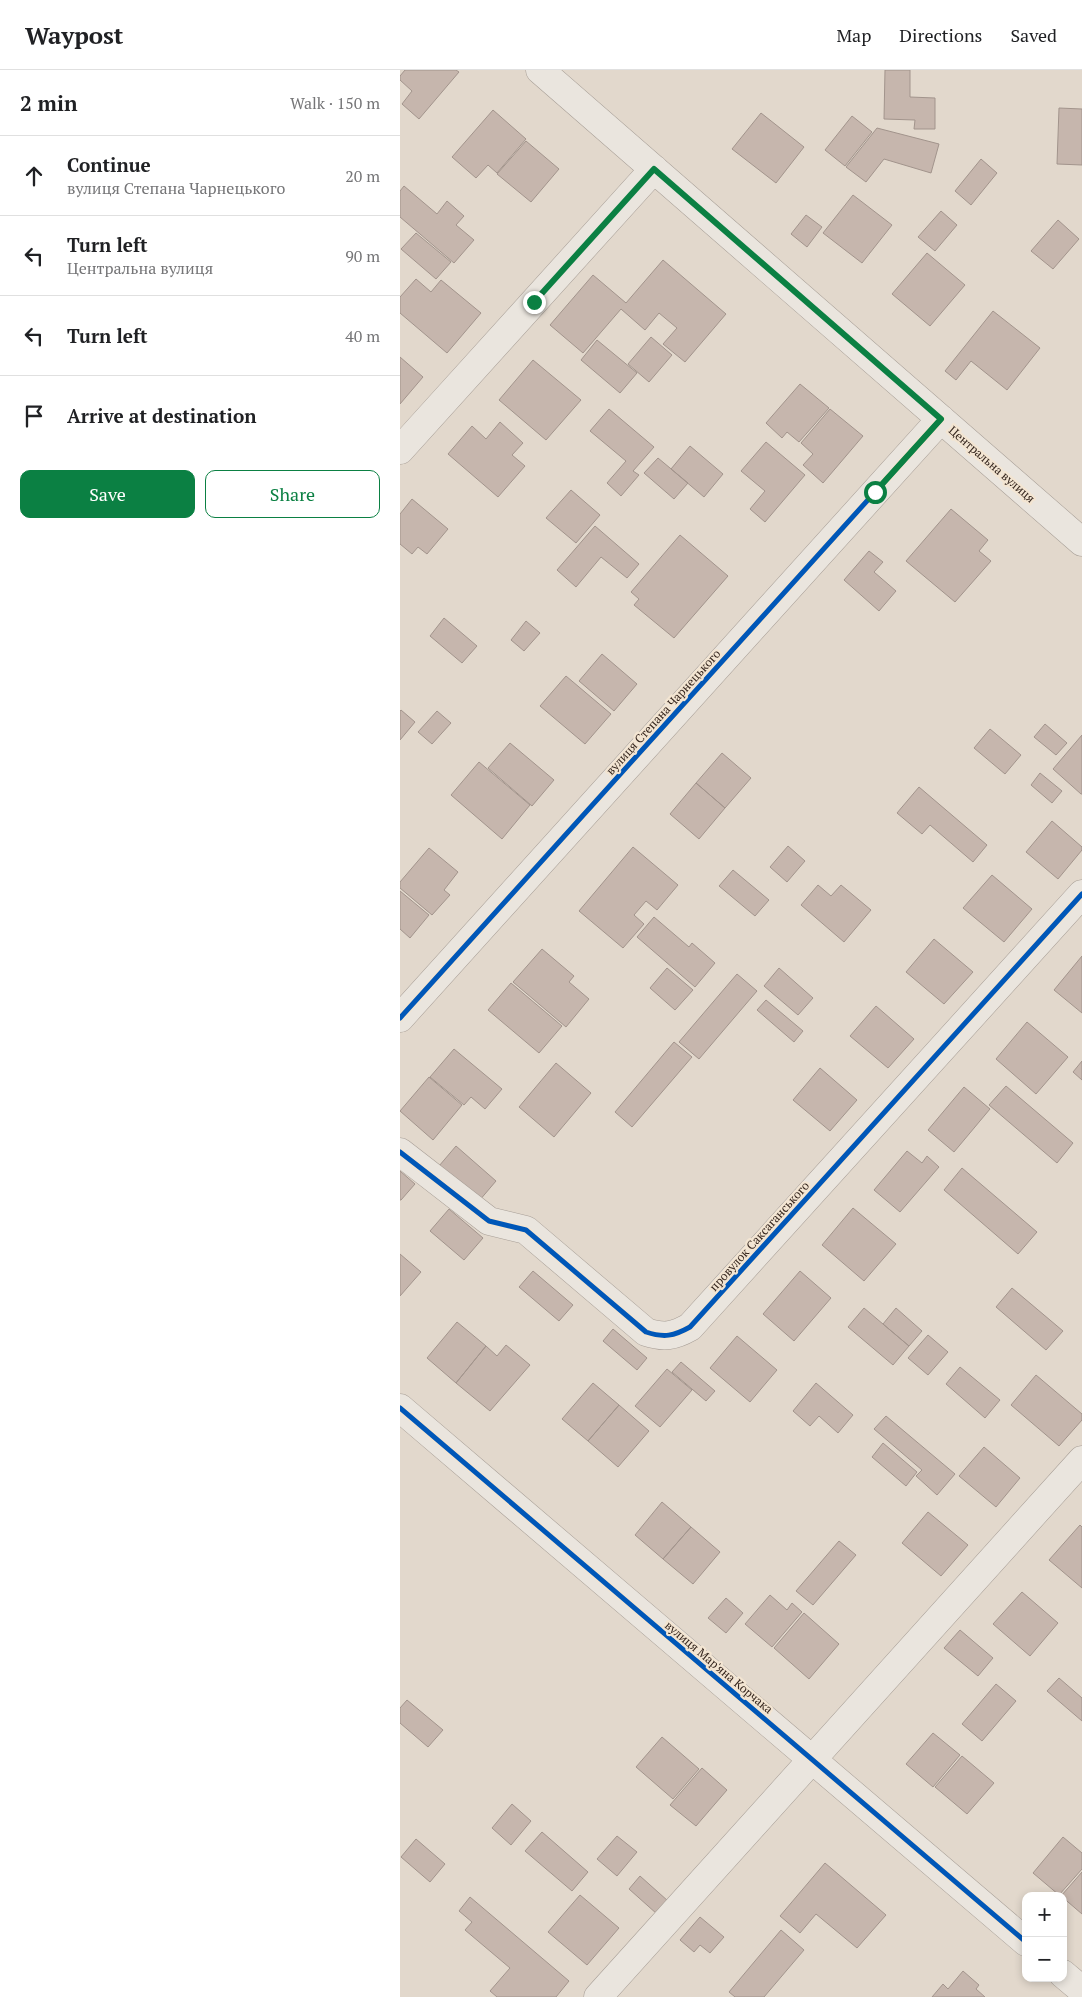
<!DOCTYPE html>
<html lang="en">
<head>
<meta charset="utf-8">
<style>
  :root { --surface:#fff; --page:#f2f2f2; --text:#202124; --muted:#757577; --line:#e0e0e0; --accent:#0b8043 }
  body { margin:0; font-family:"PT Serif",serif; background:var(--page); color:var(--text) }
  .controls { position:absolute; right:15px; bottom:15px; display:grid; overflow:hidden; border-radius:10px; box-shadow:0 2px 8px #0003 }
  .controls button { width:45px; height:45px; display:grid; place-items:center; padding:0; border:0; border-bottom:1px solid var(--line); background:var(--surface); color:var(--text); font:25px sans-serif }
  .stop { position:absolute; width:15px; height:15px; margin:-11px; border:4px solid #0b8043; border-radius:50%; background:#fff }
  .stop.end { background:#0b8043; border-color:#fff; box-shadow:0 1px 5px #0008 }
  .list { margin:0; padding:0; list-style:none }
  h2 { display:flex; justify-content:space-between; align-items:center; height:65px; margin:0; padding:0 20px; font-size:21px }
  h2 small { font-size:16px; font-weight:400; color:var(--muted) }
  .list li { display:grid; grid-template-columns:32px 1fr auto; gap:15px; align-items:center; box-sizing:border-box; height:80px; padding:0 20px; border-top:1px solid var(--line) }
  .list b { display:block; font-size:19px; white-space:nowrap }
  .list p { margin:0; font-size:16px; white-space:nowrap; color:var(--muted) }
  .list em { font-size:16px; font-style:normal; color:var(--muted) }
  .actions { display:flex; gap:10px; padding:15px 20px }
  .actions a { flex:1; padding:11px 0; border:1px solid var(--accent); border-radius:10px; text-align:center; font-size:18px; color:var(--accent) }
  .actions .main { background:var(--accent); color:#fff }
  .icon { flex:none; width:28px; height:28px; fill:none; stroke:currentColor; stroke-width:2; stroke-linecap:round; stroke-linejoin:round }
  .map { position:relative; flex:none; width:682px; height:1927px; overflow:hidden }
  header { display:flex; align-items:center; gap:30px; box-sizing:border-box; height:70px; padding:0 25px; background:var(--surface); border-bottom:1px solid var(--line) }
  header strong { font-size:24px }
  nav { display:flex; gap:28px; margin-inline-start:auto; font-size:18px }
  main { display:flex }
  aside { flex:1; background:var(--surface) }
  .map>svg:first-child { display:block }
  .building { fill:#c6b6ad; stroke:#a2948c }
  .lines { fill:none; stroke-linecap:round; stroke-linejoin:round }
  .minor-casing { stroke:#a79e96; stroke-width:29 }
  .minor { stroke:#eae5de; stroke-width:28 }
  .cycleway-casing { stroke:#f3e5d2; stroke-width:8 }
  .cycleway { stroke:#0057b8; stroke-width:5 }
  .route { stroke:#0b8043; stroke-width:6 }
  .labels { text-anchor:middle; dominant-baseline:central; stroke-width:4.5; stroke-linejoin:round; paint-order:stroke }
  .street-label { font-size:12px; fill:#35261e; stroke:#f3e5d2 }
</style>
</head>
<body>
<header>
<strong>Waypost</strong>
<nav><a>Map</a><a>Directions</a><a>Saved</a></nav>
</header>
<main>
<aside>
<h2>2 min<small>Walk · 150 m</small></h2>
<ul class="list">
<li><svg class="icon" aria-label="ahead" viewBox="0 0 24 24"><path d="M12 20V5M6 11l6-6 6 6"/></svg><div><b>Continue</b><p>вулиця Степана Чарнецького</p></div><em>20 m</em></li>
<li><svg class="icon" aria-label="left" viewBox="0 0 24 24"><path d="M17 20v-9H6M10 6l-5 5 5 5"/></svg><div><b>Turn left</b><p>Центральна вулиця</p></div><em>90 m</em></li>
<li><svg class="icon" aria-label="left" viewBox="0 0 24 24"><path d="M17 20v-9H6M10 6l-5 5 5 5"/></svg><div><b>Turn left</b></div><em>40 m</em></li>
<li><svg class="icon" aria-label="arrive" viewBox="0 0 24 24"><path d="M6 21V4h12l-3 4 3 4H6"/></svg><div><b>Arrive at destination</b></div></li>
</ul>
<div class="actions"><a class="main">Save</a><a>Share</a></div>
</aside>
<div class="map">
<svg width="682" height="1927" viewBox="0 0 682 1927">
  <rect width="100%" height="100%" fill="#e2d8cc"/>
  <path class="building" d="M5 0H56L59 2 19 49 2 34 12 21 0 10V6Z
    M485 0H510V27L535 28V59H514L515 50 484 49Z
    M659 38 682 39V95L657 94Z
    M93 40 126 69 97 103 88 95 76 108 52 87Z
    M361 43 404 77 376 113 332 79Z
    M452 46 472 62 445 96 425 80Z
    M477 58 539 74 531 103 484 89 466 112 446 97Z
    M126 71 159 99 131 132 97 104Z
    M581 89 597 103 571 135 555 121Z
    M4 116 37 144 47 131 64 146 56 155 74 170 54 193 0 147V121Z
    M453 125 492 155 462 193 423 163Z
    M541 141 557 155 535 181 518 167Z
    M406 145 422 157 407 177 391 164Z
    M658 150 679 169 653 199 631 181Z
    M16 163 51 192 36 209 1 179Z
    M527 183 565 215 530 256 492 224Z
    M263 190 326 244 285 292 263 274 277 258 259 243 245 260 221 239 183 283 150 255 193 205 226 233Z
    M16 209 31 222 41 210 81 243 47 283 0 243V227Z
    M593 241 640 278 607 320 571 291 556 310 545 301Z
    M251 267 272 285 249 312 228 294Z
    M197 270 237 303 220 323 181 290Z
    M0 287 23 307 0 334Z
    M133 290 181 330 146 370 99 330Z
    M400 314 429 338 399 372 387 362 382 368 366 353Z
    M209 339 254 377 233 401 239 405 221 426 207 413 226 391 190 361Z
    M430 339 463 366 423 413 403 395 413 384 401 373Z
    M100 352 123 373 112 385 125 396 98 427 48 384 72 356 86 369Z
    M366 372 405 405 365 452 350 439 365 421 341 401Z
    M290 376 323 404 304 427 271 399Z
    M258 388 288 413 274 429 244 403Z
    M171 420 200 445 176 473 146 448Z
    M12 429 48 459 27 484 18 477 12 484 0 474V444Z
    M551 439 588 470 579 481 591 491 555 532 506 491Z
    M195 456 239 494 227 508 201 487 176 517 157 500Z
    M280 465 328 506 274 568 234 535 239 529 231 522Z
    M469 481 483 492 474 502 496 521 479 541 444 510Z
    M44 548 77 576 62 593 30 566Z
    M126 551 140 563 124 581 111 570Z
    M202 584 237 614 214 641 179 611Z
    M166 606 211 644 185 674 140 636Z
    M1 640 15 652 0 670V641Z
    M37 641 51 653 32 674 18 662Z
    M645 654 667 673 656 685 634 667Z
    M590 659 621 685 605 704 574 678Z
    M682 665V724H681L653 699Z
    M110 673 154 710 132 736 88 698Z
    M322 683 351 708 325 738 296 713Z
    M79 692 130 735 102 769 51 725Z
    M640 703 662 721 652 733 631 715Z
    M296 713 325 738 299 769 270 744Z
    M519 717 587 775 573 792 530 755 522 764 497 743Z
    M652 751 682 777V780L658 809 626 782Z
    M388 776 405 791 387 812 370 797Z
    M233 777 278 815 257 840 246 831 234 845 244 854 223 878 179 841Z
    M29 778 58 802 44 820 50 825 32 845 0 818V812Z
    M333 800 369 830 355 846 319 816Z
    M592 805 632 839 604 872 563 838Z
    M418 815 431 826 441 815 471 840 444 872 401 835Z
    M0 821 29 845 10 868 0 859Z
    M254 847 289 877 292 873 315 893 295 917 237 867Z
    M534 869 573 902 544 934 506 902Z
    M142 879 174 906 169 912 189 929 166 957 113 912Z
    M682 886V943L654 920Z
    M267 898 293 920 275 940 250 918Z
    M379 898 413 928 398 945 364 916Z
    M337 904 357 921 299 989 279 972Z
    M111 913 162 956 139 983 88 940Z
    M366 930 403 961 394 972 357 940Z
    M476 936 514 969 488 998 450 966Z
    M627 952 668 987 636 1024 596 989Z
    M274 972 292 987 232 1057 215 1042Z
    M54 979 102 1019 85 1039 71 1027 64 1035 30 1007Z
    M682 991V1010L673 1002Z
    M156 993 191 1023 154 1067 119 1037Z
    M420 998 457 1030 430 1061 393 1030Z
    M29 1007 62 1035 33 1070 0 1041Z
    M606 1016 673 1073 657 1093 589 1035Z
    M564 1017 590 1039 554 1082 528 1060Z
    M56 1076 96 1111 79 1131 39 1096Z
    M507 1081 522 1093 527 1086 539 1097 500 1142 474 1120Z
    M562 1098 637 1162 618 1184 544 1120Z
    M0 1101 15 1114 1 1130H0Z
    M453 1138 496 1174 464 1211 422 1175Z
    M49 1139 83 1168 64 1190 30 1161Z
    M0 1184 21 1202 0 1226Z
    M133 1201 173 1235 159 1251 119 1217Z
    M400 1201 431 1228 394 1271 363 1244Z
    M612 1218 663 1261 646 1280 596 1237Z
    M464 1238 509 1276 493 1295 448 1257Z
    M496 1238 522 1261 509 1276 483 1254Z
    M57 1252 86 1276 56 1313 27 1288Z
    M213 1259 247 1288 237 1300 203 1271Z
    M528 1265 548 1282 528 1305 508 1288Z
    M337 1266 377 1300 350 1332 310 1298Z
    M106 1275 130 1295 90 1341 56 1313 86 1276 97 1286Z
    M281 1292 315 1321 306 1331 272 1302Z
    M560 1297 600 1330 585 1348 546 1314Z
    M267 1299 292 1320 260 1357 235 1336Z
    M636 1305 682 1344V1350L659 1376 611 1335Z
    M193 1313 219 1335 188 1371 162 1349Z
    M416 1313 453 1345 438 1363 419 1346 410 1356 393 1341Z
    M219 1335 249 1361 218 1397 188 1371Z
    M486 1346 555 1404 537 1425 516 1406 522 1400 474 1359Z
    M483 1373 517 1402 506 1416 472 1387Z
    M584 1377 620 1408 596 1437 559 1406Z
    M262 1432 291 1457 263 1489 235 1465Z
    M528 1442 568 1475 541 1506 502 1473Z
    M680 1455 682 1457V1518L649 1490Z
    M291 1457 320 1482 293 1514 263 1489Z
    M439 1471 456 1485 413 1535 396 1521Z
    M622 1522 658 1553 630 1586 593 1554Z
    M370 1525 387 1540 392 1533 402 1542 372 1577 345 1554Z
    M326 1528 343 1543 326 1563 308 1548Z
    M404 1543 439 1574 409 1609 374 1578Z
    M560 1560 593 1588 578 1606 544 1578Z
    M659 1608 682 1628V1651L647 1621Z
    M596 1614 616 1631 582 1671 562 1654Z
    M7 1630 43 1660 28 1677 0 1653V1638Z
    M533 1663 560 1685 533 1717 506 1694Z
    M262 1667 299 1699 273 1729 236 1697Z
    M562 1686 594 1713 567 1744 535 1717Z
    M302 1698 327 1720 296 1756 270 1735Z
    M112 1734 131 1751 111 1775 92 1758Z
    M142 1762 188 1802 172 1821 125 1781Z
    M217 1766 237 1782 217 1806 197 1789Z
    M663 1767 682 1783V1799L659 1825 633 1803Z
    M16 1769 45 1794 30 1812 1 1787Z
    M425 1793 486 1845 457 1878 416 1844 400 1863 380 1846Z
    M682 1802V1844L661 1826Z
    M240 1806 268 1831 257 1844 229 1819Z
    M180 1825 219 1858 187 1895 148 1862Z
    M70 1827 169 1911 156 1927H97L90 1921 110 1898 65 1860 72 1852 59 1841Z
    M300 1847 324 1867 310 1883 300 1875 294 1882 280 1870Z
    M381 1860 404 1880 364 1927H335L329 1922Z
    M563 1901 579 1915 576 1919 585 1927H532L543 1914 548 1919Z"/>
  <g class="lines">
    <defs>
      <path id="minor" d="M140 0 682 472
        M0 380 254 99
        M0 948 541 349
        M0 1082 89 1151 126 1160 246 1262C264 1268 274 1266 290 1257L682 824
        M0 1338 626 1872
        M663 1904 682 1920
        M198 1927 682 1390"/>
    </defs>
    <use href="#minor" class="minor-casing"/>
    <use href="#minor" class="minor"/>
    <defs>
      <path id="cycleway" d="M0 948 541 349
        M0 1082 89 1151 126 1160 246 1262C264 1268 274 1266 290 1257L682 824
        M0 1338 626 1872"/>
    </defs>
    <use href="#cycleway" class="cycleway-casing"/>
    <use href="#cycleway" class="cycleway"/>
  </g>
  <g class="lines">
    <path class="route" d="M134 232 254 99 541 349 475 422"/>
  </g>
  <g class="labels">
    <g class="street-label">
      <text transform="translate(592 394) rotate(41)">Центральна вулиця</text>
      <text transform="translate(263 642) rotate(-48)">вулиця Степана Чарнецького</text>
      <text transform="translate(359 1166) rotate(-48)">провулок Саксаганського</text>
      <text transform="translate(319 1597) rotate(40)">вулиця Мар'яна Корчака</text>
    </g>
  </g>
</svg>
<div class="controls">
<button>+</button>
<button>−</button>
</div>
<div class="stop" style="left:475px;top:422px"></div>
<div class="stop end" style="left:134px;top:232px"></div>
</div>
</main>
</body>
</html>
